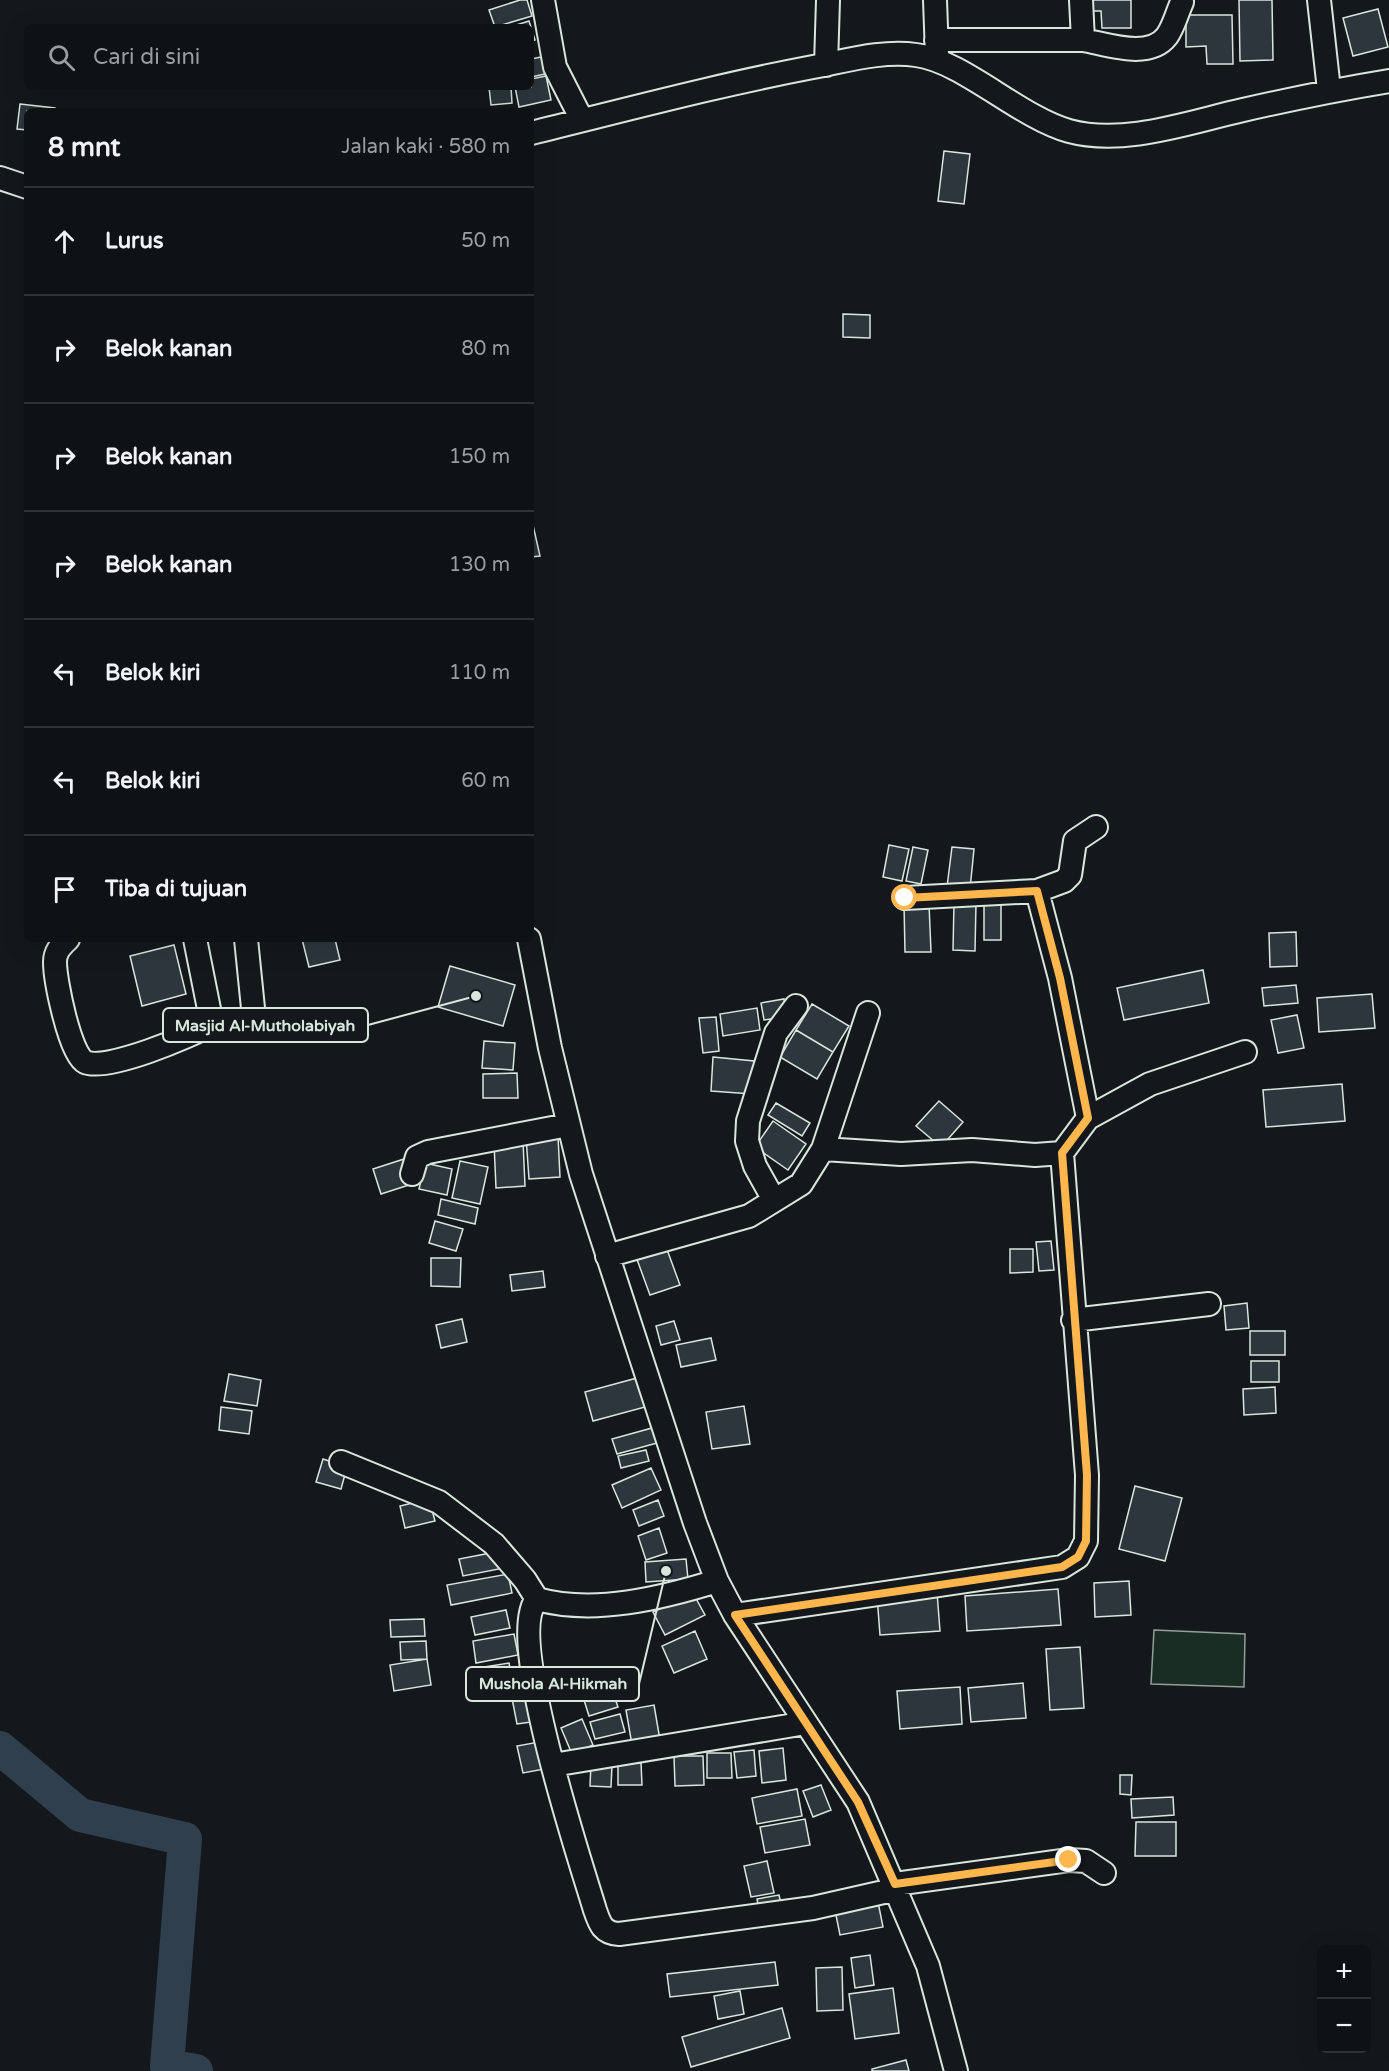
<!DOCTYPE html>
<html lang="id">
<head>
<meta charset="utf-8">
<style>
  :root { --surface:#0f1215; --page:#181b1e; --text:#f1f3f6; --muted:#9b9ea0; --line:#2f3234 }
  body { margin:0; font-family:"Varela Round",sans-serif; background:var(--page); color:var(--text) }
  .controls { position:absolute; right:18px; bottom:18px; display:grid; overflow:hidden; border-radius:9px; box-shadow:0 6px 24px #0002 }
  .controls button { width:54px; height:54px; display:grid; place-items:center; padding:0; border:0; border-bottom:2px solid var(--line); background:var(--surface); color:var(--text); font:30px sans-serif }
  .stop { position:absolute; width:18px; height:18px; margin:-14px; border:4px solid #ffb74d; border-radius:50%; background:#fff }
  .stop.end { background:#ffb74d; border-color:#fff; box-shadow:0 2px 6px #0008 }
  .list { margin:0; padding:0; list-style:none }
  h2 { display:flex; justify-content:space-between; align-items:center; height:78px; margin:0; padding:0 24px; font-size:26px }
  h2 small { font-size:20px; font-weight:400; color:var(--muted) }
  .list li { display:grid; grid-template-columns:39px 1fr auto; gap:18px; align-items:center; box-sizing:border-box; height:108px; padding:0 24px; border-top:2px solid var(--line) }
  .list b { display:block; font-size:22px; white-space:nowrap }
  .list em { font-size:20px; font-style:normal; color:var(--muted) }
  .icon { flex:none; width:33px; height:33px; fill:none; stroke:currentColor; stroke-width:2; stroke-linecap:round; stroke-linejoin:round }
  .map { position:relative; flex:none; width:1389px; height:2071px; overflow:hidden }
  .search { position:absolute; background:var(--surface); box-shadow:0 6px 24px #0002; left:24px; top:24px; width:510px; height:66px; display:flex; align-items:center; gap:15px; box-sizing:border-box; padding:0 21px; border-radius:9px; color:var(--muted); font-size:22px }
  .panel { position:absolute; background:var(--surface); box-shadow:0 6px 24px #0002; left:24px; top:108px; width:510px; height:834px; border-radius:9px }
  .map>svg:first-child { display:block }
  .green { fill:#1a2d24; stroke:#939e99; stroke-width:1.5 }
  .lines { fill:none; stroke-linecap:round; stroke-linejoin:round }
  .river { stroke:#2f3f4d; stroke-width:34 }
  .building { fill:#2c363c; stroke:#d8e6dc; stroke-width:1.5 }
  .minor-casing { stroke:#d8e6dc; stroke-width:26 }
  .minor { stroke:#14181c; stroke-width:22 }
  .route { stroke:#ffb74d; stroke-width:8 }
  .leader { fill:none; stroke:#d8e6dc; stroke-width:2 }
  .callout-dot { fill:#d8e6dc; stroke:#14181c; stroke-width:2 }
  .callout { fill:#14181c; stroke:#d8e6dc; stroke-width:2 }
  .callout-label { font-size:16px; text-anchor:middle; font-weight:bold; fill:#d8e6dc }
</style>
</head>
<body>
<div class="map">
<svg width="1389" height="2071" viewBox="0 0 1389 2071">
  <rect width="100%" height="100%" fill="#14181c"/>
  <path class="green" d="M1154 1630 1245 1634 1244 1687 1151 1684Z"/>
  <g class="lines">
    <path class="river" d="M0 1748 80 1815 185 1839 167 2066 196 2071"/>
  </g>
  <path class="building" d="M520 0H527L532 16 495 27 489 10Z
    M1083 0H1131V28H1102L1101 11H1083Z
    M1239 0H1272L1273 60 1240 61Z
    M1378 9 1388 47 1353 56 1343 18Z
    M1186 15H1232L1233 64H1207L1206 46 1186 47Z
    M529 21 535 40 531 41V27H510Z
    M541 57 545 74 531 77V59Z
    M546 76 551 100 519 107 515 87H531V79Z
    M489 87H511L512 103 491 105Z
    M20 104 55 108V111H27V130L17 129Z
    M944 151 970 154 964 204 938 201Z
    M843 314 870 315V338L843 337Z
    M531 525H533L540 556 531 557Z
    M889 845 909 849 902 881 883 877Z
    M913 847 928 850 921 884 906 881Z
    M952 847 974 849 970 889 947 887Z
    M954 903H976L975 951 953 950Z
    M1001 903V940H984V904Z
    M929 904 931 952H905L904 905Z
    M1296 932 1297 966 1270 967 1269 933Z
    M302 939H335L340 960 309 967Z
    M174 945 186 994 142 1006 130 956Z
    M450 966 515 985 503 1026 438 1007Z
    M1203 970 1209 1003 1124 1020 1117 988Z
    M1296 985 1298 1003 1264 1006 1262 988Z
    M1372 994 1375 1028 1319 1032 1317 998Z
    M784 999 786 1017 764 1020 761 1003Z
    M812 1004 849 1026 833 1052 796 1030Z
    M757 1008 760 1030 723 1036 720 1014Z
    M1297 1015 1304 1048 1278 1053 1271 1020Z
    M716 1017 719 1051 703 1053 699 1018Z
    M796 1030 833 1052 817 1079 780 1057Z
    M484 1041 515 1043 513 1070 482 1068Z
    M713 1057 754 1061 752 1094 711 1091Z
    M517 1073 518 1098H483V1074Z
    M1342 1084 1345 1121 1266 1127 1263 1090Z
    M939 1101 963 1122 941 1147 916 1126Z
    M776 1103 810 1123 802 1136 768 1115Z
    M773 1121 806 1144 788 1170 755 1147Z
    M558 1136 560 1177 529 1179 526 1137Z
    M523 1141 525 1186 496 1188 494 1143Z
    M404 1159 412 1184 381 1194 373 1169Z
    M460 1161 488 1167 480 1204 452 1198Z
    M425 1163 452 1169 447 1195 419 1189Z
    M441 1199 478 1208 475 1224 438 1215Z
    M435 1221 463 1229 456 1251 429 1243Z
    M1051 1241 1054 1270 1039 1271 1036 1242Z
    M665 1244 680 1285 650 1295 635 1254Z
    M1010 1249H1033V1272L1010 1273Z
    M431 1258H461L460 1287 431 1286Z
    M543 1271 545 1287 512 1291 510 1275Z
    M1247 1303 1249 1328 1226 1330 1224 1306Z
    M462 1319 467 1342 441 1348 436 1325Z
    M674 1321 680 1340 661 1345 656 1326Z
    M1250 1331H1285V1355H1250Z
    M711 1338 716 1360 681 1367 676 1345Z
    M1251 1361H1279V1382H1251Z
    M229 1374 261 1380 257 1406 224 1401Z
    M637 1378 645 1407 593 1421 585 1392Z
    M1275 1387 1276 1413 1244 1415 1243 1389Z
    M744 1406 750 1444 712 1449 706 1412Z
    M221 1407 252 1411 249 1434 219 1430Z
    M652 1428 657 1443 617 1454 612 1439Z
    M646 1450 649 1461 621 1468 618 1456Z
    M323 1459 347 1467 341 1489 316 1482Z
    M651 1468 661 1490 622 1508 612 1485Z
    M1135 1486 1182 1498 1165 1561 1119 1549Z
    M429 1499 435 1521 405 1528 400 1506Z
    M658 1500 664 1516 639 1526 633 1510Z
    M659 1528 667 1553 646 1560 638 1536Z
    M496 1552 499 1569 463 1576 459 1559Z
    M686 1559 688 1579 646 1582 645 1562Z
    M508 1574 512 1593 451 1605 447 1585Z
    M1129 1581 1131 1615 1095 1617 1094 1583Z
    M1058 1589 1061 1625 967 1631 965 1596Z
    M937 1592 940 1631 880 1635 877 1596Z
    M693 1593 705 1615 665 1635 653 1612Z
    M506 1610 510 1628 475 1635 471 1617Z
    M424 1619 425 1636 391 1637 390 1620Z
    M695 1631 707 1659 674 1673 662 1646Z
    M514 1634 518 1655 476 1663 473 1641Z
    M426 1641 427 1659 401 1660 400 1642Z
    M1080 1647 1084 1708 1050 1710 1046 1649Z
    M427 1659 431 1685 394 1691 390 1665Z
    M509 1663 512 1680 480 1685 477 1668Z
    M1023 1683 1026 1718 971 1722 968 1688Z
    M531 1684 538 1721 517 1724 510 1688Z
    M960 1687 962 1724 900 1729 897 1691Z
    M612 1690 618 1707 589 1716 584 1700Z
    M654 1705 660 1740 632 1745 626 1710Z
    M620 1714 625 1732 595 1739 590 1722Z
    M582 1719 593 1745 572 1754 561 1728Z
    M544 1741 550 1768 523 1773 517 1746Z
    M783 1748 786 1780 762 1783 759 1751Z
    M754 1750 756 1776 737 1778 734 1752Z
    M707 1753H731L732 1778H707Z
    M674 1756H703L704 1785 675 1786Z
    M618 1763H641L642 1785H618Z
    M591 1764 612 1765 611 1787 590 1786Z
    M1120 1775H1132L1131 1795 1120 1794Z
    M821 1785 831 1810 813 1817 803 1791Z
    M797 1789 802 1816 757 1824 752 1798Z
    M1173 1797 1174 1815 1132 1818 1131 1799Z
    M805 1819 810 1845 765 1853 760 1827Z
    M1136 1822H1176V1856H1135Z
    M767 1861 774 1893 751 1897 744 1866Z
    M779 1895 782 1908 760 1913 757 1899Z
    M878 1902 883 1927 840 1935 835 1910Z
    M870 1955 874 1985 855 1988 851 1958Z
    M775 1962 778 1985 670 1997 667 1974Z
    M842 1967 843 2010 817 2011 816 1968Z
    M893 1988 899 2033 855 2039 849 1994Z
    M740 1991 744 2014 718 2019 714 1996Z
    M782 2008 790 2038 691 2067 682 2037Z
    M906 2060 909 2071H872V2069Z"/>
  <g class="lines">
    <defs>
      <path id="minor" d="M543 0 555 67 582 120
        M935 0 937 55
        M1081 0 1083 40C1107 44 1149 60 1167 36 1174 26 1177 13 1182 2
        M1319 0 1329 90
        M936 40H1083
        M826 65 828 0
        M531 133C625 110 718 85 813 67 846 61 882 50 916 55 963 61 1019 117 1069 131 1124 146 1189 122 1243 110 1291 99 1340 89 1389 81
        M0 178 27 187
        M1037 891 1064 881 1070 875 1075 841 1096 827
        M68 939C61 946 55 951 55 962 55 980 70 1055 85 1062 106 1072 191 1036 212 1024L195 939
        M529 939 550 1048 581 1174 695 1523 717 1581 735 1615 858 1802 928 1966 956 2071
        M212 1024 248 1027 254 1018 246 939
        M1088 1118 1150 1084 1245 1052
        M823 1149 901 1154 972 1150 1035 1155 1062 1153
        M412 1174 417 1157 428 1152 568 1125
        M774 1200 755 1166 747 1141 748 1121 776 1033 796 1006
        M607 1256 749 1216 801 1184 823 1149 868 1013
        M1073 1320 1209 1304
        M341 1462 439 1502 494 1544 525 1580 537 1599C594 1615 662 1598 717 1581
        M537 1599C505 1635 580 1860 595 1910 600 1925 603 1933 619 1934L813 1908 897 1889
        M735 1615 1062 1567 1078 1557 1086 1541 1087 1475 1062 1153 1088 1118 1060 978 1037 891 905 898
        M553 1765 806 1723
        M895 1884 1069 1860 1086 1861 1104 1873"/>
    </defs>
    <use href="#minor" class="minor-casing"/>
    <use href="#minor" class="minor"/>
  </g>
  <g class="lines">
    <path class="route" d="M905 898 1037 891 1060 978 1088 1118 1062 1153 1087 1475 1086 1541 1078 1557 1062 1567 735 1615 858 1802 895 1884 1069 1860"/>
  </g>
  <path class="leader" d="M476 996L368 1025M666 1571L639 1684"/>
  <g class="callout-dot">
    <circle cx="476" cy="996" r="6"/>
    <circle cx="666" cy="1571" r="6"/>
  </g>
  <g class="callout">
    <rect x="163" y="1008" width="205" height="34" rx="6"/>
    <rect x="466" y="1667" width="173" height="34" rx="6"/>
  </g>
  <g class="callout-label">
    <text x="265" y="1031">Masjid Al-Mutholabiyah</text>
    <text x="553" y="1689">Mushola Al-Hikmah</text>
  </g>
</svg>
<div class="controls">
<button>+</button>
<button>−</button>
</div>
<div class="stop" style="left:905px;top:898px"></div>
<div class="stop end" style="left:1069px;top:1860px"></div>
<div class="search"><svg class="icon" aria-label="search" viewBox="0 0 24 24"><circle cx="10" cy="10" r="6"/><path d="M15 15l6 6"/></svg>Cari di sini</div>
<section class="panel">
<h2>8 mnt<small>Jalan kaki · 580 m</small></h2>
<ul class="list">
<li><svg class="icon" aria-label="ahead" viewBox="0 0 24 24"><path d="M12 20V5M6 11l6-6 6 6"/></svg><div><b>Lurus</b></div><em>50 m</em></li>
<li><svg class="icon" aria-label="right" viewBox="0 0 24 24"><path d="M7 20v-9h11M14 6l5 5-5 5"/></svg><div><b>Belok kanan</b></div><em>80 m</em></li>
<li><svg class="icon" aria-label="right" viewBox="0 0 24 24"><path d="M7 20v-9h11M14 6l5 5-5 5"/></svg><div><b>Belok kanan</b></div><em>150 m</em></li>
<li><svg class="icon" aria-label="right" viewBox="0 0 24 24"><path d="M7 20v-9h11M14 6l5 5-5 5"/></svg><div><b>Belok kanan</b></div><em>130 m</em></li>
<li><svg class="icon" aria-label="left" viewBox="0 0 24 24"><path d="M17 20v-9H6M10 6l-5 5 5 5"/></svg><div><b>Belok kiri</b></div><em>110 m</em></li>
<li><svg class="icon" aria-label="left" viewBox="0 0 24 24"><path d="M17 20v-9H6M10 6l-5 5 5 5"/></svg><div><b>Belok kiri</b></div><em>60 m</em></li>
<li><svg class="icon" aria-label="arrive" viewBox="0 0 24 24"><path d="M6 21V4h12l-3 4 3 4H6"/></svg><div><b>Tiba di tujuan</b></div></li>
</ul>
</section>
</div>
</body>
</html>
